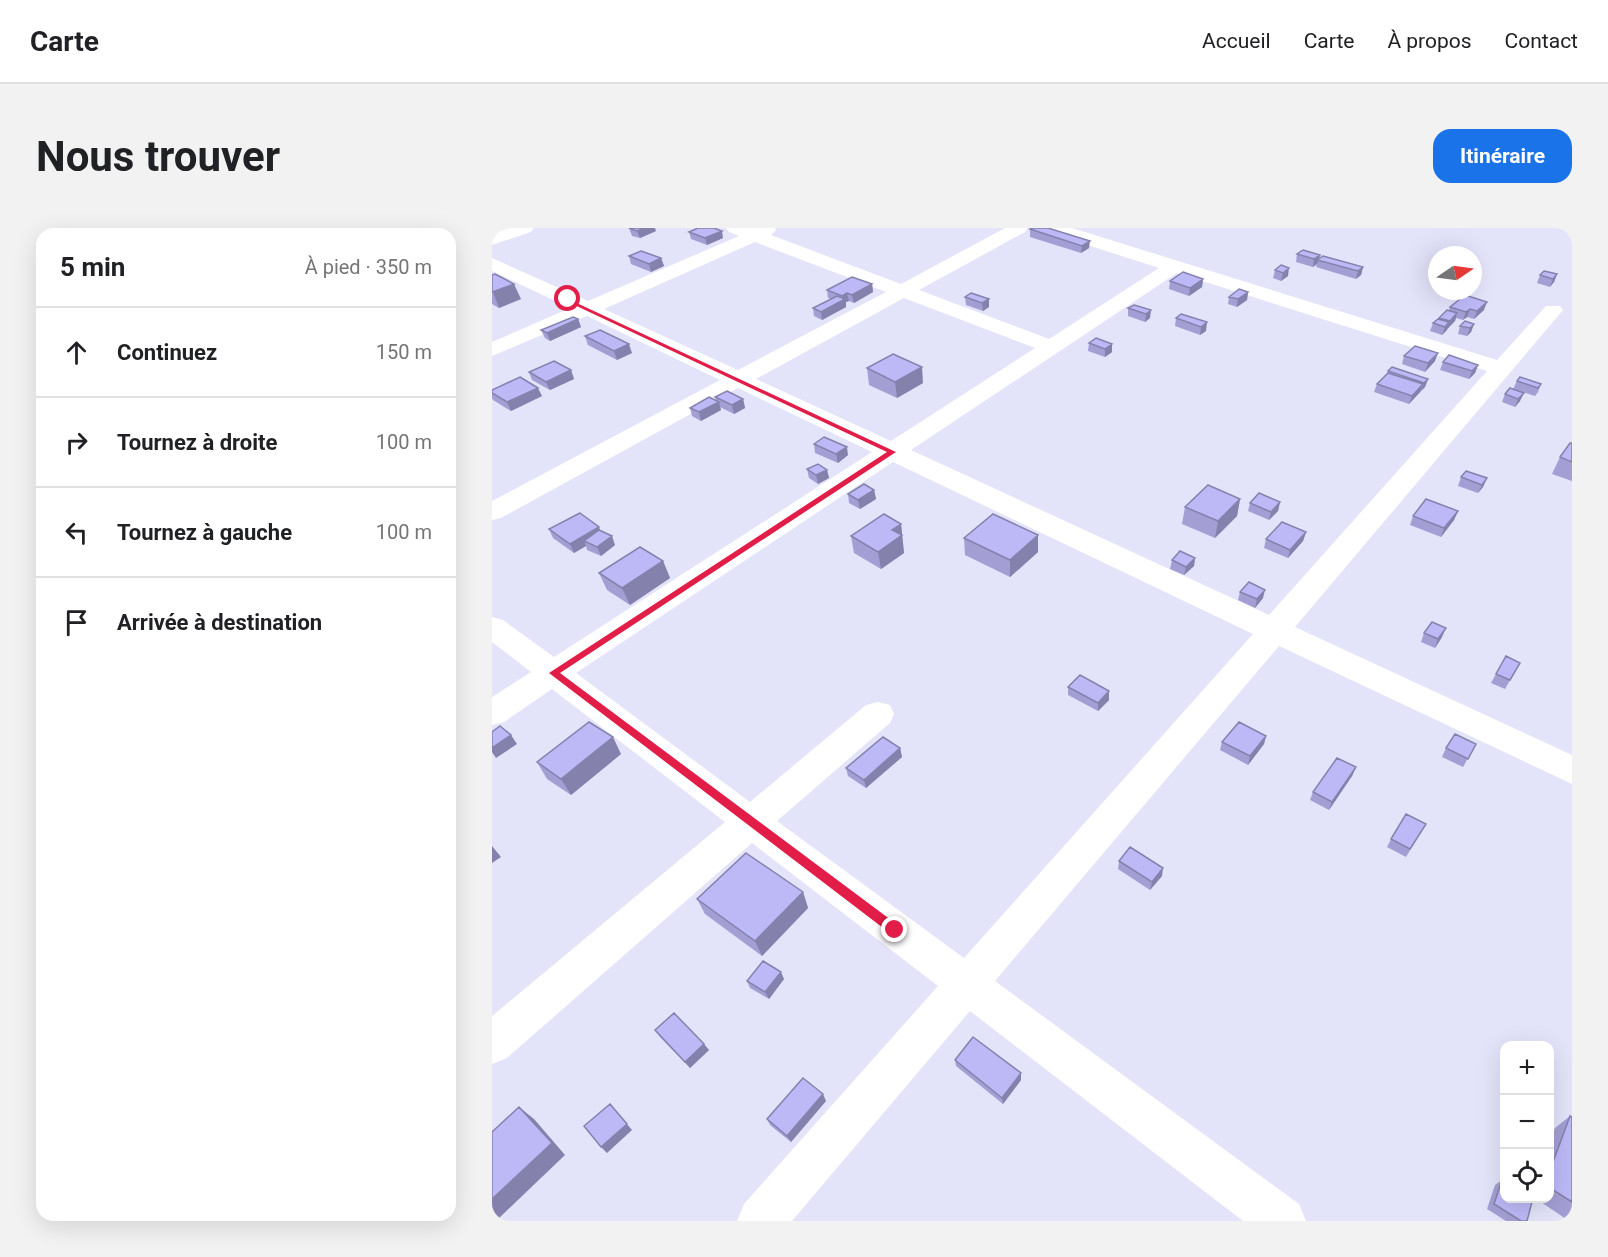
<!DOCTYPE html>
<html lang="fr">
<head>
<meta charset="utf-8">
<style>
  :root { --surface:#fff; --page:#f2f2f2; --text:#202124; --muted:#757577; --line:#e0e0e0; --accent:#1a73e8 }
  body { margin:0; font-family:Roboto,sans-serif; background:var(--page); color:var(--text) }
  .controls { position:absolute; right:18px; bottom:18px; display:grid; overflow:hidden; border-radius:12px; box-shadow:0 6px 24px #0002 }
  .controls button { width:54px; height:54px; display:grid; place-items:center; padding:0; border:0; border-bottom:2px solid var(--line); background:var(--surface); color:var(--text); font:30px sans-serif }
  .compass { position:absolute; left:936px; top:18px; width:54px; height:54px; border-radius:50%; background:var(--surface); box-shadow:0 6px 24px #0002; rotate:77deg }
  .stop { position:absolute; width:18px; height:18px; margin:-14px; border:4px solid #e11d48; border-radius:50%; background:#fff }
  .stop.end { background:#e11d48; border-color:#fff; box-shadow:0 2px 6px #0008 }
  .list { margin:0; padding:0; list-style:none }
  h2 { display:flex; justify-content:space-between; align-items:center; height:78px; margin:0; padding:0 24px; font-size:26px }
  h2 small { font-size:20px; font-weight:400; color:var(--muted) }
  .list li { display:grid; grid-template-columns:39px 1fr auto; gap:18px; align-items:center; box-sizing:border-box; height:90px; padding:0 24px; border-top:2px solid var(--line) }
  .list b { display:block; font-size:22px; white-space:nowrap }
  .list em { font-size:20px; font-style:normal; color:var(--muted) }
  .icon { flex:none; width:33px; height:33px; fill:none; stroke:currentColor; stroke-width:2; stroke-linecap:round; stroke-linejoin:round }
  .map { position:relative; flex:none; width:1080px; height:993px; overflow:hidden; border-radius:18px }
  header { display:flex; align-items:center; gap:36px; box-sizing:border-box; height:84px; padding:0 30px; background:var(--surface); border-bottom:2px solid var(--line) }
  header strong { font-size:28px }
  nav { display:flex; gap:33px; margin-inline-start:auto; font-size:21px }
  .intro { display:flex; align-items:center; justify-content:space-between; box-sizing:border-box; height:144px; padding:0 36px }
  h1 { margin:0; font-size:42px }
  .button { padding:15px 27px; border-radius:18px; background:var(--accent); color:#fff; font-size:21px; font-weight:700 }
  main { display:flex; gap:36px; padding:0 36px }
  aside { flex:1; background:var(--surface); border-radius:18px; box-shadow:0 6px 24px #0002 }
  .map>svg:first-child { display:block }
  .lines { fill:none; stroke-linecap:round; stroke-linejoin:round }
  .street { fill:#fff; fill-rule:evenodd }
  .wall { fill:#a39fd4 }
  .shaded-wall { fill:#8482ad }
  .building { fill:#bdb9f7; stroke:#8482ad; stroke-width:1.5 }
  .route { fill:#e11d48 }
</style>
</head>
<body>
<header>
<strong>Carte</strong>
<nav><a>Accueil</a><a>Carte</a><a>À propos</a><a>Contact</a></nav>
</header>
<div class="intro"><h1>Nous trouver</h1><a class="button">Itinéraire</a></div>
<main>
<aside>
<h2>5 min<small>À pied · 350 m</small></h2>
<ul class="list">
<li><svg class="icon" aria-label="ahead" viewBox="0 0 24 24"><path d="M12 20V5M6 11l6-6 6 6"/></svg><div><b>Continuez</b></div><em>150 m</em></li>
<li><svg class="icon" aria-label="right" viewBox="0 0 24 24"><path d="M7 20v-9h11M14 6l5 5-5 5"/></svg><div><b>Tournez à droite</b></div><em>100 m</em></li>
<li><svg class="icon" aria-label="left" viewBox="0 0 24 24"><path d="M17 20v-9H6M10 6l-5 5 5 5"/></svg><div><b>Tournez à gauche</b></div><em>100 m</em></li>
<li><svg class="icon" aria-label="arrive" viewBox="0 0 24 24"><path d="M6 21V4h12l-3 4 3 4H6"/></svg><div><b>Arrivée à destination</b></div></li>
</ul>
</aside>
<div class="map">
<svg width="1080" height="993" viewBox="0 0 1080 993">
  <rect width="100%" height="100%" fill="#e3e3fa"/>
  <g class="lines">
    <path class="street" d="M16 0H42L39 4 0 17V6Z
      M234 0H283L284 2 279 7 409 56 513 0H536L533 4 427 62 557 111 667 40 555 4 552 0H580L1005 132 1054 78H1068L1071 82 803 399 1080 527V556L787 418 503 753 807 976 814 993H751L478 783 300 993H245L252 976 446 758 260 615 15 830 0 836V788L233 594 60 461 12 494 0 497V469L39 444 0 414V389L11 392 62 429 380 224 246 160 9 290 0 292V273L228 152 95 88 0 128V114L78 80 0 43V30L96 73 247 8 237 4ZM263 14 394 64 246 142 112 81ZM685 45 995 143 777 387 419 222ZM412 70 543 120 399 213 264 151ZM401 234 761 406 472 730 285 593 398 495 402 486 398 477 386 474 374 477 258 574 84 445Z"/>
  </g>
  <path class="wall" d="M137 0 164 3 148 10 140 8Z
    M538 1 597 20 589 25 538 9Z
    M197 4 231 10 215 17 199 11Z
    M805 26 828 27 827 31 871 39 869 47 864 51 824 39 825 36 821 39 804 34Z
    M137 28 169 30 172 38 159 44 139 36Z
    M789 37 796 48 789 53 781 50 783 42Z
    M1065 46 1062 54 1058 59 1045 55 1048 47Z
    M0 47 29 71 7 80 0 76Z
    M711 51 710 59 697 68 677 61 678 53Z
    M380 56 381 64 362 75 357 73 354 74V79L330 92 322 88 321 80 339 71 336 70 335 62Z
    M756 64 755 72 745 79 736 76 737 69Z
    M479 65 497 79 491 83 474 77 473 69Z
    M642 77 658 90 653 94 636 88V80Z
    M958 79 992 82 982 91 975 89 971 92 964 90 963 93 950 107 938 103 941 95 957 83Z
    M689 86 714 103 708 107 683 98 684 90Z
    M86 91 89 99 58 113 53 110 49 102Z
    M982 96 979 104 975 108 966 106 968 98Z
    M93 108 140 125 125 132 96 117Z
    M597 115 620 116V124L613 129 596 123Z
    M912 128 943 133 933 144 910 136Z
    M951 134 986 137 983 145 977 151 948 142Z
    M375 140 431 155 405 170 377 157Z
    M79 142 82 151 58 162 40 152 37 144Z
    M896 143 936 151 933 159 917 176 882 164 885 156 895 145Z
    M1025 153 1049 156 1046 164 1043 168 1021 161Z
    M1018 160 1028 173 1023 179 1010 174 1013 166Z
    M0 162 50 168 19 183 1 172 0 170Z
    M223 169 251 171 253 180 242 186 228 179 229 182 209 193 200 188 198 180 224 173Z
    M1080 215V253L1060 246 1068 229Z
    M322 216 356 227 346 235 323 225Z
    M315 241 335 242 337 250 326 256 317 250Z
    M969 249 995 250 991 259 986 265 966 258Z
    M382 262 384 271 368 281 357 275 356 266Z
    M748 271 745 288 723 310 690 296 693 279Z
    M788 274 786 283 777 292 756 283 758 275Z
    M966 283 962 292 949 309 918 297 921 288Z
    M409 296 412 325 389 341 362 325 359 308Z
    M57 301 108 303 123 317 109 328 95 322 94 318 82 325 61 310Z
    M814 304 811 313 796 330 772 320 774 311Z
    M472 310 546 324 518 349 473 327Z
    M703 330 702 338 692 347 678 341 680 332Z
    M171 333 178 350 138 377 115 362 107 345Z
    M748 364 771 370 763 380 746 372Z
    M932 405 950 409 943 420 929 414Z
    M1028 435 1013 461 999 455 1004 446Z
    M576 459 617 463V472L606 483 576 467Z
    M774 508 772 516 756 537 728 522 730 514Z
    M984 516 971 539 950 529 954 520Z
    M408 520 410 529 374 560 356 548 354 540Z
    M129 526 79 567 55 551 45 534Z
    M864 539 860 548 837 582 818 572 821 564Z
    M929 604 914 629 895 619 899 611Z
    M627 633 670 648 658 662 626 641Z
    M311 664 316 680 270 728 213 686 205 671Z
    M292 751 277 771 258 760 255 753Z
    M163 802 217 822 198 840 168 809Z
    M463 832 529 852 511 876 464 838Z
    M334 873 299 914 278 897 275 891Z
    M1078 888 1080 889V993H1077L1043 970H1058V913L1063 900Z
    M1010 952 1035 993H1014L995 981 1003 957Z"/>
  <path class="shaded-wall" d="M152 0H163L164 3 148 10 145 3Z
    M230 3 231 10 215 17 213 10Z
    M598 13 597 20 589 25 590 18Z
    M828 27 825 36 821 39 822 31Z
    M169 30 172 38 159 44 157 36Z
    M871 39 869 47 864 51 866 43Z
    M797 40 796 48 789 53 791 45Z
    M1065 46 1062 54 1058 59 1061 51Z
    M711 51 710 59 697 68 698 60Z
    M22 56 29 71 7 80 1 64Z
    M380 56 381 64 362 75 360 67Z
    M756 64 755 72 745 79 746 71Z
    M355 65 357 73 354 74V79L330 92 329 84 351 72 350 68Z
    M497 71V79L491 83 490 75Z
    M995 74 992 82 982 91 985 83Z
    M978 81 975 89 971 92 974 84Z
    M659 82 658 90 653 94 654 86Z
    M965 85 963 93 955 101 958 93Z
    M86 91 89 99 58 113 55 105Z
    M715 94 714 103 708 107 709 99Z
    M957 94 955 102 950 107 953 99Z
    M982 96 979 104 975 108 978 100Z
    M137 116 140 125 125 132 122 123Z
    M620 116V124L613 129V121Z
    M946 125 943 133 933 144 936 135Z
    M986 137 983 145 977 151 980 143Z
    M430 139 431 155 405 170 403 154Z
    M79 142 82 151 58 162 54 154Z
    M936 151 933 159 929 163 932 155Z
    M931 156 928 164 917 176 920 168Z
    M46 160 50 168 19 183 15 174Z
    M1032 165 1028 173 1023 179 1026 171Z
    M251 171 253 180 242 186 240 177Z
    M227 174 229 182 209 193 207 184Z
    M355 219 356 227 346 235 344 226Z
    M335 242 337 250 326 256 324 247Z
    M995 250 991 259 986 265 990 257Z
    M382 262 384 271 368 281 366 272Z
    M748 271 745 288 723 310 726 293Z
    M788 274 786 283 777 292 779 284Z
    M966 283 962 292 949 309 952 300Z
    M409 296 412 325 389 341 386 324 400 302Z
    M107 299 110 308 92 313 94 318 82 325 78 316Z
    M814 304 811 313 796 330 798 322Z
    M546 307V324L518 349V332Z
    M120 308 123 317 109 328 105 319Z
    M703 330 702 338 692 347 694 339Z
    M171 333 178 350 138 377 130 360Z
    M773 362 771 370 763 380 765 371Z
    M954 400 950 409 943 420 946 411Z
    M617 463V472L606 483V475Z
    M19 507 25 516 4 530 0 524V520Z
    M774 508 772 516 756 537 758 528Z
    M121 509 129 526 79 567 69 551Z
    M408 520 410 529 374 560 372 552Z
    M864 539 860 548 837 582 840 574Z
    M0 618 9 629 0 635Z
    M671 640 670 648 658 662 660 654Z
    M311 664 316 680 270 728 263 713Z
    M289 744 292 751 277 771 273 764Z
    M212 816 217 822 198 840 193 834Z
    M529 845V852L511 876 510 870Z
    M331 866 334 873 299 914 295 908Z
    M118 876 140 902 115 925 109 919Z
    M27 879 42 891 73 927 5 992 0 989V971Z"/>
  <path class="building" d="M137 0H152L145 3Z
    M206 0H222L230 3 213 10 197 4Z
    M540 0H556L598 13 590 18 538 1Z
    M811 22 828 27 822 31 805 26Z
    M149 23 169 30 157 36 137 28Z
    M831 28 871 39 866 43 825 32Z
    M789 37 797 40 791 45 783 42Z
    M1052 43 1065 46 1061 51 1048 47Z
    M691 44 711 51 698 60 678 53Z
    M3 46 22 56 0 64V47Z
    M360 49 380 56 360 67 355 65 350 68 335 62Z
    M747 61 756 64 746 71 737 69Z
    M479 65 497 71 490 75 473 69Z
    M973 67 995 74 985 83 978 81 974 84 958 79Z
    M345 68 353 71 329 84 321 80Z
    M642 77 659 82 654 86 636 80Z
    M955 82 965 85 958 93 947 90Z
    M689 86 715 94 709 99 684 90Z
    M81 89 86 91 55 105 49 102Z
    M946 91 957 94 953 99 941 95Z
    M973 93 982 96 978 100 968 98Z
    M108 102 137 116 122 123 93 108Z
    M604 110 620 116 613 121 597 115Z
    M923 118 946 125 936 135 912 128Z
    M401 126 430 139 403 154 375 140Z
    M957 127 986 137 980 143 951 134Z
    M62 133 79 142 54 154 37 144Z
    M900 139 936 151 932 155 896 143Z
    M896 145 931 156 920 168 885 156Z
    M28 149 46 160 15 174 0 165V162Z
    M1028 149 1049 156 1046 160 1025 153Z
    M1018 160 1032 165 1026 171 1013 166Z
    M235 163 251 171 240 177 223 169Z
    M217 169 227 174 207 184 198 180Z
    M332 209 355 219 344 226 322 216Z
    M1078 215H1080V234L1068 229Z
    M326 236 335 242 324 247 315 241Z
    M974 243 995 250 990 257 969 249Z
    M372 256 382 262 366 272 356 266Z
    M716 257 748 271 726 293 693 279Z
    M767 265 788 274 779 284 758 275Z
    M934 271 966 283 952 300 921 288Z
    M88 285 107 299 78 316 57 301Z
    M392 286 409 296 400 302 410 307 386 324 359 308Z
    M501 286 546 307 518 332 472 310Z
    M790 294 814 304 798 322 774 311Z
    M107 302 120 308 105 319 92 313Z
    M148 319 171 333 130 360 107 345Z
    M688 323 703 330 694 339 680 332Z
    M757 354 773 362 765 371 748 364Z
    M940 394 954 400 946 411 932 405Z
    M1014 428 1028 435 1018 452 1004 446Z
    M588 447 617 463 606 475 576 459Z
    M97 494 121 509 69 551 45 534Z
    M747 494 774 508 758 528 730 514Z
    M8 498 19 507 0 520V504Z
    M963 506 984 516 976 531 954 520Z
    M391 509 408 520 372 552 354 540Z
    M845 530 864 539 840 574 821 564Z
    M914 586 934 596 918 621 899 611Z
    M638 619 671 640 660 654 627 633Z
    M254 625 311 664 263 713 205 671Z
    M271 733 289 744 273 764 255 753Z
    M182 785 212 816 193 834 163 802Z
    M481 809 529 845 510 870 463 832Z
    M311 850 331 866 295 908 275 891Z
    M118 876 135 896 109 919 92 898Z
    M27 879 60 915 0 971V904Z
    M1078 888 1080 889V974L1058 960V942Z
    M1010 952 1012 953V970H1041L1035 993H1029L1002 976Z"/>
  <path class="route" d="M74 70 404 224 68 445 407 698V706H399L57 445 395 224 74 73Z"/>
</svg>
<div class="controls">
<button>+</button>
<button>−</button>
<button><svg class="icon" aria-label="locate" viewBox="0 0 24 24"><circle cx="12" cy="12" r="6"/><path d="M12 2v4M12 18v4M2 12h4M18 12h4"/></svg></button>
</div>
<svg class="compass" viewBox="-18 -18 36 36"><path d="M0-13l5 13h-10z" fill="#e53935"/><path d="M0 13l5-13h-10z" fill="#757577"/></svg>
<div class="stop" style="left:76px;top:71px"></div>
<div class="stop end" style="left:403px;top:702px"></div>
</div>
</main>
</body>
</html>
